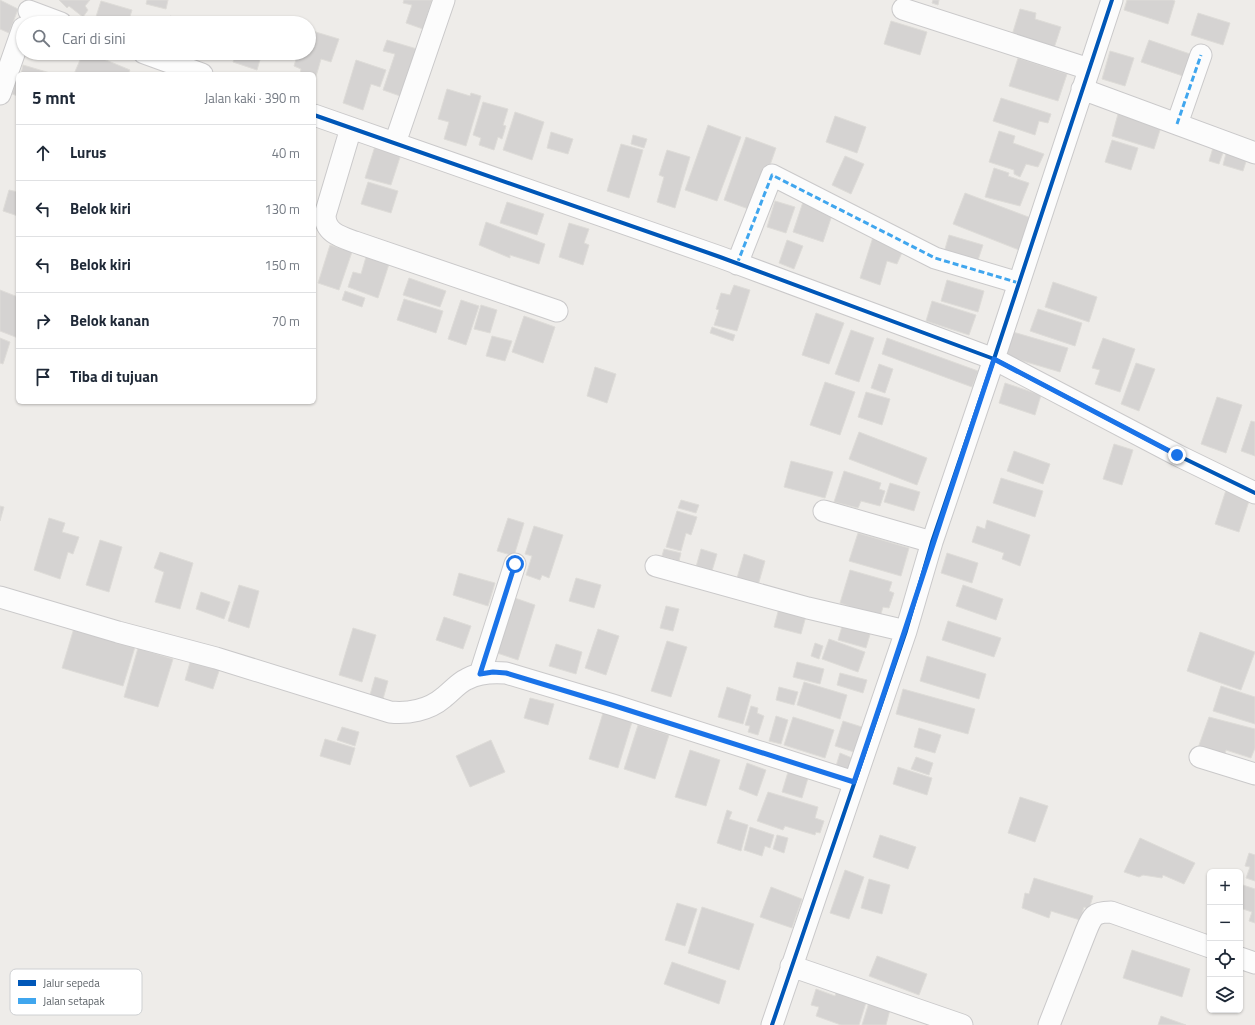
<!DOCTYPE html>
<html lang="id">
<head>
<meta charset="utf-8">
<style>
  :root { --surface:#fff; --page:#f2f2f3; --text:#1f2937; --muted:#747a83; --line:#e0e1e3 }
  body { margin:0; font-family:"Titillium Web",sans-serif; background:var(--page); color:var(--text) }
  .controls { position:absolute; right:12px; bottom:12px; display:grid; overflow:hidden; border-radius:6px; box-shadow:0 1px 3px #0004 }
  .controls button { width:36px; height:36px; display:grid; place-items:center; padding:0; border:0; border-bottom:1px solid var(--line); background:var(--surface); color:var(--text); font:20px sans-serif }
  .stop { position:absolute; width:12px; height:12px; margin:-9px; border:3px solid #1a73e8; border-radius:50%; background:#fff }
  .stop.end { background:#1a73e8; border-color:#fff; box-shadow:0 1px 4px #0008 }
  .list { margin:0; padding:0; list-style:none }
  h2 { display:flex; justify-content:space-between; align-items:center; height:52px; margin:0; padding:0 16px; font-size:17px }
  h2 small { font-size:13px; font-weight:400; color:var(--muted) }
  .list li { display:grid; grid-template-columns:26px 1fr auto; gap:12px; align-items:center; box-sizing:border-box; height:56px; padding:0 16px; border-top:1px solid var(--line) }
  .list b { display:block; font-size:15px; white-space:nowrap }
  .list em { font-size:13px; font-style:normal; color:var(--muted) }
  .icon { flex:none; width:22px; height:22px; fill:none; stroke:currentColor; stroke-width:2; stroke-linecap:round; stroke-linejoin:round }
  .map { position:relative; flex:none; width:1255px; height:1025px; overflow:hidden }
  .search { position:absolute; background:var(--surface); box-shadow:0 1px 3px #0004; left:16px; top:16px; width:300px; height:44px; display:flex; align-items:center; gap:10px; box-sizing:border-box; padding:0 14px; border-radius:22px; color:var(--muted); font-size:15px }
  .panel { position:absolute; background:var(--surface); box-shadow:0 1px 3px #0004; left:16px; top:72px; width:300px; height:332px; border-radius:6px }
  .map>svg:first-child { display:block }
  .building { fill:#d5d3d2; stroke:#dedcd8 }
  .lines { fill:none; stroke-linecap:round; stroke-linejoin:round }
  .street-casing { stroke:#cac9ca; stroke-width:23 }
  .street { stroke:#fcfcfc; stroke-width:21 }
  .quiet { stroke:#40a6ee; stroke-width:3; stroke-dasharray:6 3; stroke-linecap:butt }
  .cycleway-casing { stroke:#fff; stroke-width:6 }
  .cycleway { stroke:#0057b8; stroke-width:4 }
  .route { stroke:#1a73e8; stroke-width:5 }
  .key { fill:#fff; stroke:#ced0d2; stroke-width:1 }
  .key-label { font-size:11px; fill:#5d6368 }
</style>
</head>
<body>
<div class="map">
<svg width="1255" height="1025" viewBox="0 0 1255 1025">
  <rect width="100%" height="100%" fill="#eeece9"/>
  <path class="building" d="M0 0 18 9 9 33 0 29Z
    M59 0H90L85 6 88 10 83 17 69 6 67 8Z
    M147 0H168L166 9 146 4Z
    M404 0H432L423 29 406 23 412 5 403 3Z
    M933 0H939L938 5 932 3Z
    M1127 0H1173L1175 1 1168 24 1124 10Z
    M101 1 132 10 128 23H94Z
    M1020 9 1036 13 1035 19 1061 27 1054 48 1012 35Z
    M1198 13 1230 23 1223 45 1191 35Z
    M170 16 193 23H168Z
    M891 21 927 32 920 55 884 44Z
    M309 30 339 39 331 62 321 59 315 80 314 74H300L301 69 294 66 298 53H309Z
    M387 40 417 49 403 97 383 90 395 54 383 51Z
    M1149 40 1190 54 1183 76 1141 62Z
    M1110 51 1134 58 1125 86 1102 79Z
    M83 53H89L130 70 128 74H74Z
    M236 53H262L257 70 233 62Z
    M1018 58 1067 74 1058 101 1009 86Z
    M356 60 386 70 380 87 371 84 363 110 343 103Z
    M23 65 50 73V74H21Z
    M17 77H18V96L12 94Z
    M447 89 470 96 471 93 481 96 466 146 444 139 449 122 438 119Z
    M1001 98 1051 114 1048 123 1039 121 1035 135 993 121Z
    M483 102 508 109 503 125 506 126 502 139 498 137 494 150 479 145 481 138 473 135Z
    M515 112 544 122 532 160 503 150Z
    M1118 114 1161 127 1154 149 1112 136Z
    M835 116 866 127 857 153 826 142Z
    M708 125 741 137 717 201 685 190Z
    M999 131 1015 136 1013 143 1044 154 1038 167 1026 164 1020 177 1014 174V170L989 162Z
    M551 132 573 139 568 154 547 148Z
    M633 135 647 139 644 148 631 144Z
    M746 137 776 148 754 211 724 200Z
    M1112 140 1138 148 1131 170 1105 162Z
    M1215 141 1226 144 1219 164 1209 161Z
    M376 143 402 151 391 185 365 178Z
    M621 144 643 150 629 198 607 191Z
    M1228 146 1249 152 1243 171 1223 165Z
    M667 150 690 157 675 208 657 202 664 177 659 175Z
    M845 156 864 164 851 194 832 185Z
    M994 168 1009 173 1008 176 1029 183 1020 206 985 197Z
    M368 182 398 191 391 213 361 204Z
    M9 190 18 192V216L3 211Z
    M965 193 1031 218 1019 250 953 224Z
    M804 199 834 209 823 242 793 232Z
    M775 201 795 207 786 233 767 227Z
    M507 202 544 214 537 235 500 223Z
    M486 222 545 244 539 264 510 255V258L479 245Z
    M569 223 589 229 584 243 589 245 583 265 559 257Z
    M949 235 983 245 976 266 943 256Z
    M873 237 904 248 897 264 887 261 880 285 860 278Z
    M787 240 803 246 794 269 779 263Z
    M330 245 352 252 339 290 318 283Z
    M368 250 391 258 378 298 348 287 353 272 361 274Z
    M409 278 446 291 440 307 403 295Z
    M947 280 984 291 978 312 941 301Z
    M1053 282 1097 297 1089 322 1045 307Z
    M734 285 750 290 737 331 714 325 719 310 716 309 721 293 730 295Z
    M0 290 18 297V338L0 331Z
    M345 291 365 298 362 307 342 300Z
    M404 299 443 311 436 333 397 320Z
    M461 300 479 306 466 345 448 339Z
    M932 301 976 315 969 335 926 321Z
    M481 305 497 310 490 333 474 329Z
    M1038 309 1082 323 1075 346 1030 331Z
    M816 313 844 323 829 364 802 355Z
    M524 316 555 327 543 363 512 352Z
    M712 327 735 335 733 341 710 333Z
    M851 330 874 338 859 382 835 374Z
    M1013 332 1068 348 1060 372 1006 356Z
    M492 336 512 341 505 361 486 356Z
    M0 338 10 342 3 364 0 363Z
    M887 338 978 371 972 387 882 354Z
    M1103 338 1135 349 1120 392 1095 384 1100 370 1092 368Z
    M1136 363 1155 369 1139 411 1121 404Z
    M879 364 893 369 885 393 871 388Z
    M595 367 616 374 607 403 587 396Z
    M825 382 855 392 840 435 810 425Z
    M1005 383 1041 395 1035 415 999 403Z
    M866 392 890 399 882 425 858 417Z
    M1217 397 1242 405 1226 453 1201 444Z
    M1251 421 1255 422V456L1241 451Z
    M859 432 927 458 917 485 849 459Z
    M1114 444 1133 450 1122 485 1103 479Z
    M1014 451 1050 464 1043 484 1007 471Z
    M791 461 833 472 825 498 784 487Z
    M844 471 881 483 879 489 885 491 880 506 861 501 858 508 834 502Z
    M1001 478 1043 491 1035 517 993 503Z
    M890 483 920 492 914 511 884 502Z
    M1226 490 1250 498 1239 532 1215 524Z
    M681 500 699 505 696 513 678 508Z
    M0 506 4 507 0 521Z
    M677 511 697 517 691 535 686 533 681 551 666 547Z
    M49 518 65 523 62 532 79 537 73 554 68 552 60 579 34 570Z
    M508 518 524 523 514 556 497 551Z
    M987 520 1030 535 1020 566 1002 559 1004 553 972 542 977 526 985 529Z
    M534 526 563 535 549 578 542 575 540 580 526 575 532 556 525 554Z
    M858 533 909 548 901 576 849 561Z
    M100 540 122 547 109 592 86 585Z
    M664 549 681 553 679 561 662 556Z
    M701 549 717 554 712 571 696 567Z
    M160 552 193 563 180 609 155 602 164 572 154 568Z
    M947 553 978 563 972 583 941 573Z
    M744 554 765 561 757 589 737 578Z
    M850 570 892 582 889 591 894 593 889 608 883 607 880 617 840 603Z
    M459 573 495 583 488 606 453 595Z
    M576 578 601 585 594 608 569 601Z
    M239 585 259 591 249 628 228 621Z
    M963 585 1003 599 996 620 956 606Z
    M201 592 230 602 224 619 196 609Z
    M509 596 535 605 518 660 491 651Z
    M666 606 679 609 673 631 660 628Z
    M779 608 806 616 801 634 774 627Z
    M444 617 471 626 463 649 436 640Z
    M948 621 1001 638 994 657 942 640Z
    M843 623 871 631 866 648 838 640Z
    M74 628 135 647 123 686 62 668Z
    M353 628 376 635 362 682 339 675Z
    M598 629 619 636 606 675 585 668Z
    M1200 632 1255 652 1241 690 1187 671Z
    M829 639 865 652 858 672 822 659Z
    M667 641 687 647 671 697 651 691Z
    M815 643 823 646 819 659 811 656Z
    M556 644 582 652 576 674 549 666Z
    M138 648 173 659 158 707 124 697Z
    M927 656 986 674 979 699 920 681Z
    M191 659 220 668 213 689 185 680Z
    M797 662 824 669 820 684 793 677Z
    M840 673 867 680 863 693 837 685Z
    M375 677 388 681 383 699 370 695Z
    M804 682 847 695 840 719 797 705Z
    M1221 686 1255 697V724L1213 711Z
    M727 687 751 695 743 724 718 717Z
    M779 687 798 692 794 705 776 700Z
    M903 689 975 709 968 734 896 714Z
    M530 698 554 704 548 725 524 718Z
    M751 706 758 708 757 713 764 716 758 735 748 732 750 726 745 725Z
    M603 713 632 722 618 768 589 759Z
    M776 716 788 720 781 744 769 741Z
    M793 717 834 730 825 758 784 745Z
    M1209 717 1255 729V748L1251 758 1226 750 1224 757 1198 748Z
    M843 721 865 728 857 753 835 746Z
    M638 725 669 735 655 779 624 769Z
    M342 727 359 732 355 746 337 740Z
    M919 728 941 735 935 753 914 747Z
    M325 739 355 748 350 765 320 756Z
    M491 740 505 772 470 787 456 756Z
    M690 750 720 760 706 806 675 797Z
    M840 753 852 758 848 770 836 766Z
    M916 757 933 763 929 775 911 769Z
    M747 763 766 770 757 796 739 789Z
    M898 767 932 778 927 795 893 784Z
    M788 772 808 778 802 798 782 792Z
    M768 792 818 807 815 818 824 821 820 833 816 832 815 835 785 826 783 830 757 821Z
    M1020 797 1048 806 1035 842 1008 833Z
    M727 810 732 812 729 819 748 825 741 851 717 843Z
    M750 827 774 835 770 848 765 846 762 856 744 850Z
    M777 835 788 838 784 853 773 849Z
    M880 835 916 847 908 869 873 857Z
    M1140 838 1195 863 1184 884 1163 875 1162 878 1143 875 1139 877 1124 872Z
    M1249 853 1255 855V881L1246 878 1250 867 1245 866Z
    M845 870 864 877 849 919 830 913Z
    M1034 878 1093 896 1089 909 1084 907 1080 920 1051 911 1049 918 1022 908 1025 893 1029 894Z
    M869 879 890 885 882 914 861 908Z
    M1240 884 1255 889V923L1249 921 1252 912 1240 908Z
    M771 887 802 899 792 928 760 917Z
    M677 903 697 909 685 946 665 940Z
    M702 907 754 924 739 970 688 953Z
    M1132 950 1190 969 1182 997 1123 978Z
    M877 956 927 974 919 995 869 976Z
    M672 962 726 981 719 1004 664 984Z
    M816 989 835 996 837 990 868 996 859 1025H841L816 1016 819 1007 811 1005Z
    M870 999 891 1006 886 1025H862Z
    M1161 1016 1186 1025H1158Z"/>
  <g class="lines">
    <defs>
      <path id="street" d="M903 9 1089 69
        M29 11 61 23
        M144 53 202 74
        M1082 89 1255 153
        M0 94 23 28
        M314 115 720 257 994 359 1177 455 1255 493
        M1177 124 1201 55
        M351 128 325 215C325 233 341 237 355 242L557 311
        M395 143 444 0
        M737 264 772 175 935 258 1019 283
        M824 511 932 542
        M656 566 808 608 906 631
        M0 597 118 632 216 658 390 712C408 714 429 710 443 698 451 692 458 683 467 679 480 672 493 672 506 673L613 705 854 782
        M480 674 515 564
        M1200 757 1255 774
        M1240 958 1255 963
        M791 966 962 1025
        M772 1025 906 631 932 542 994 359 1112 0
        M1049 1025 1086 931C1092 916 1094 912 1111 912L1210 947"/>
    </defs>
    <use href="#street" class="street-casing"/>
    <use href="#street" class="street"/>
    <path class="quiet" d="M1177 124 1201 55
      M737 264 772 175 935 258 1019 283"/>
    <defs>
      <path id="cycleway" d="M314 115 720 257 994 359 1177 455 1255 493
        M772 1025 906 631 932 542 994 359 1112 0"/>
    </defs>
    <use href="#cycleway" class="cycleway-casing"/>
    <use href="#cycleway" class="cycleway"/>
  </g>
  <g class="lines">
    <path class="route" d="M515 564 480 674 493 672 506 673 612 705 854 782C902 642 947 500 994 359L1177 455"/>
  </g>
  <rect x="10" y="969" width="132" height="46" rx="6" class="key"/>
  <rect x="18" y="980" width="18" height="6" fill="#0057b8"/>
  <rect x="18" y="998" width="18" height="6" fill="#40a6ee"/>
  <g class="key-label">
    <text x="43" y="987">Jalur sepeda</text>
    <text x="43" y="1005">Jalan setapak</text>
  </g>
</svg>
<div class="controls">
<button>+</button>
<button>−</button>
<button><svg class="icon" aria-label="locate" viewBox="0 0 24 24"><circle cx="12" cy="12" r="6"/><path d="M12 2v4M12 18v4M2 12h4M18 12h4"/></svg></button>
<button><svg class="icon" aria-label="layers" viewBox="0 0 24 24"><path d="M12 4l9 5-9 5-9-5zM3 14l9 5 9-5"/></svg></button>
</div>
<div class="stop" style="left:515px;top:564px"></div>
<div class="stop end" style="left:1177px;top:455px"></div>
<div class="search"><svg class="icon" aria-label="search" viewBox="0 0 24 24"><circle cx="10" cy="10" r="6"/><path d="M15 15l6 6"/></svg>Cari di sini</div>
<section class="panel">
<h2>5 mnt<small>Jalan kaki · 390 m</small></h2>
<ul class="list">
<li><svg class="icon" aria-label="ahead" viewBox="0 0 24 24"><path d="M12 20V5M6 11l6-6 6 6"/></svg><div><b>Lurus</b></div><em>40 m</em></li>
<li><svg class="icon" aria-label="left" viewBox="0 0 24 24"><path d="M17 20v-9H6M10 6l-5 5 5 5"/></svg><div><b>Belok kiri</b></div><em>130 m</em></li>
<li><svg class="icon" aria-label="left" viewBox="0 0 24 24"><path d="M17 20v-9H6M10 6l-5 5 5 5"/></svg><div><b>Belok kiri</b></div><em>150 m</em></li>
<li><svg class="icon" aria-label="right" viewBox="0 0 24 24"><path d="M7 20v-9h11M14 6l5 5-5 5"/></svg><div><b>Belok kanan</b></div><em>70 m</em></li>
<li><svg class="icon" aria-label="arrive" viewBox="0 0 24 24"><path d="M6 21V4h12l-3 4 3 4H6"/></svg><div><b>Tiba di tujuan</b></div></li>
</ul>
</section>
</div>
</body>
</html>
